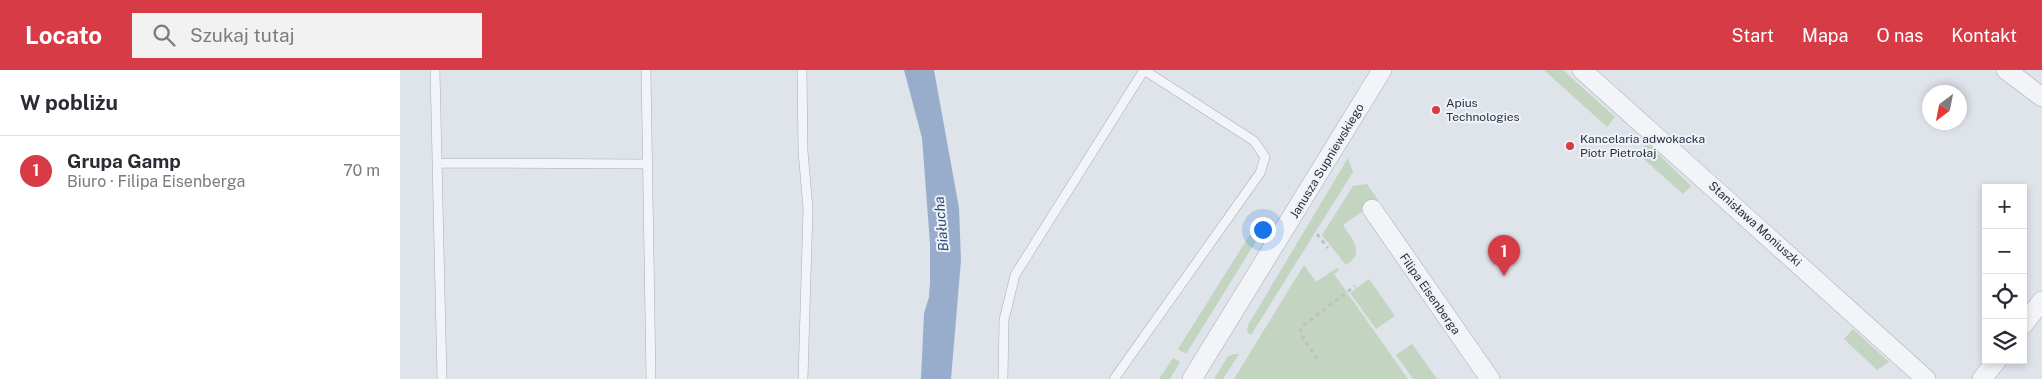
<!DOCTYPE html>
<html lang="pl">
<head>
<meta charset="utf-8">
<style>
  :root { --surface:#fff; --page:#f2f2f3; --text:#2b2b33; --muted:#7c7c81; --line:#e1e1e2; --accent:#d73c46 }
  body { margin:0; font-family:"Public Sans",sans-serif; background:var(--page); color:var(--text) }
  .controls { position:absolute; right:15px; bottom:15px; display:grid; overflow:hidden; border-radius:0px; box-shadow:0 2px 8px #0003 }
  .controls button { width:45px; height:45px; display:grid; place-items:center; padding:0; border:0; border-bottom:1px solid var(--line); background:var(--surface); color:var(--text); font:25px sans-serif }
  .compass { position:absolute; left:1522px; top:15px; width:45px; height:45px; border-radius:50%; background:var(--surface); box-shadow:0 2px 8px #0003; rotate:212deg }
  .you { position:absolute; left:862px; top:159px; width:18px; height:18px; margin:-12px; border:4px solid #fff; border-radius:50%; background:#1a73e8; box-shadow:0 0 0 8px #1a73e833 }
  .badge { display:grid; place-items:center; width:32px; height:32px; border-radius:50%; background:var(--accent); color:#fff; font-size:16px; font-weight:700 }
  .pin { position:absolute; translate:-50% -41px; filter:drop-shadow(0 1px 2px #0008) }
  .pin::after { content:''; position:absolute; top:26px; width:18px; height:15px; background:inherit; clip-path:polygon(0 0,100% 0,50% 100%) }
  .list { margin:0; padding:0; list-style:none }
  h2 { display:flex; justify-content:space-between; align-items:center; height:65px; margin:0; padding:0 20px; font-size:21px }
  h2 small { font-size:16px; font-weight:400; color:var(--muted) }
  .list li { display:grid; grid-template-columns:32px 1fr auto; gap:15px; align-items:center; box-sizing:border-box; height:70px; padding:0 20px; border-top:1px solid var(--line) }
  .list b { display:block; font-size:19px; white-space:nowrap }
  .list p { margin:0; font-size:16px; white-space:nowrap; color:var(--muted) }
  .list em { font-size:16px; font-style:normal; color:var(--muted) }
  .icon { flex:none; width:28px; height:28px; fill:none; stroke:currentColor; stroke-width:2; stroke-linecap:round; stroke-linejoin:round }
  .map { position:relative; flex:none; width:1642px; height:309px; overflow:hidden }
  header { display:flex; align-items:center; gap:30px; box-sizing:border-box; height:70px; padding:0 25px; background:var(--accent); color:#fff }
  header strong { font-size:24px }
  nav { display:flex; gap:28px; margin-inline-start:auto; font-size:18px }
  .search { width:350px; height:45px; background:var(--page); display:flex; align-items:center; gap:12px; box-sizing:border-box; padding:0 18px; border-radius:0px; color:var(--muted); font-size:19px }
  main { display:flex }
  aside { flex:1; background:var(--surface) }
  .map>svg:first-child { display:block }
  .green { fill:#c3d4c0 }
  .water { fill:#98adcc }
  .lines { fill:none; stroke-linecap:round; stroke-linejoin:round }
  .lane-casing { stroke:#a8adb8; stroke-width:10 }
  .street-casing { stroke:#a8adb8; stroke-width:20 }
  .path { stroke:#bec1c9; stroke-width:3; stroke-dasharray:4 4; stroke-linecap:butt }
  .lane { stroke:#f3f4f8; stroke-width:9 }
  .street { stroke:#f3f4f8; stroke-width:19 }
  .poi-dot { fill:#d73c46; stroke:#eff2f7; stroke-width:2 }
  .labels { text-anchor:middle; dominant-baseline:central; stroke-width:4; stroke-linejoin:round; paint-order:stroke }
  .poi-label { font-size:12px; fill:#272f42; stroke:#eff2f7; text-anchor:start }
  .street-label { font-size:12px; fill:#272f42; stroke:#eff2f7 }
  .water-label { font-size:14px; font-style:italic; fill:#2e4979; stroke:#eff2f7 }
</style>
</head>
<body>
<header>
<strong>Locato</strong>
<div class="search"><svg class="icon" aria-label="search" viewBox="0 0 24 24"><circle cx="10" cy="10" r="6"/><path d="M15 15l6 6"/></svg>Szukaj tutaj</div>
<nav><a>Start</a><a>Mapa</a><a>O nas</a><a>Kontakt</a></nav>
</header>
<main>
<aside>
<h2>W pobliżu<small></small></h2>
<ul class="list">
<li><span class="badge">1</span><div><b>Grupa Gamp</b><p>Biuro · Filipa Eisenberga</p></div><em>70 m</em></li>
</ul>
</aside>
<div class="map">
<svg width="1642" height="309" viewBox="0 0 1642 309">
  <rect width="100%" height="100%" fill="#dfe3ea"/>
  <path class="green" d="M1144 0H1163L1215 47 1207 57Z
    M1247 73 1291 116 1283 124 1237 83Z
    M948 88 953 102 851 265 847 262 848 255Z
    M967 114 978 130 943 155C952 169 966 183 946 195L922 165 953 116Z
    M851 163 858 168 786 284 778 279Z
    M904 195 916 212 937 198 939 200 934 204 1008 309H834Z
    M969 209 995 246 976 259 950 223Z
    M1453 259 1489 292 1477 300 1444 269Z
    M1012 274 1037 309H1013L996 285Z
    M835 284H839L823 309H814L828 286Z
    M773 288 780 292 770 309H759Z"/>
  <path class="water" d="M504 0H534L559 138 561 190 551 309H521L524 243 529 227 530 212V174L522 68Z"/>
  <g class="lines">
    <defs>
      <path id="lane" d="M35 0 42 309
        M246 0 251 309
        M402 0 403 81 408 139 403 309
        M37 93 248 94
        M603 309 604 250 615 205 744 0
        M714 309 860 103 865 87 854 71 744 0"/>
      <path id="street" d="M1182 0 1526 309
        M1606 0 1642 27
        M972 139 1090 309
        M1623 255 1642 231
        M792 309 982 0
        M1582 309 1597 290"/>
    </defs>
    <use href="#lane" class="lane-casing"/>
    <use href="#street" class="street-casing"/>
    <path class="path" d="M917 164 928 178
      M917 289 900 263 901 257 955 216"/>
    <use href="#lane" class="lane"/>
    <use href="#street" class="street"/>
  </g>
  <g class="poi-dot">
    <circle cx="1036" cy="40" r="5"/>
    <circle cx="1170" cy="76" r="5"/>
  </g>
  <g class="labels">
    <g class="poi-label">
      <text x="1046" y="33">Apius<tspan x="1046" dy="14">Technologies</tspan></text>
      <text x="1180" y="69">Kancelaria adwokacka<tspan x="1180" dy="14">Piotr Pietrołaj</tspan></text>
    </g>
    <g class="street-label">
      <text transform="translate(927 91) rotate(-59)">Janusza Supniewskiego</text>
      <text transform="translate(1355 154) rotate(42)">Stanisława Moniuszki</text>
      <text transform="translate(1030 224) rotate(55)">Filipa Eisenberga</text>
    </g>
    <g class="water-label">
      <text transform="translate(541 154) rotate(-95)">Białucha</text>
    </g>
  </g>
</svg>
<div class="controls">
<button>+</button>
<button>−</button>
<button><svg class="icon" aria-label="locate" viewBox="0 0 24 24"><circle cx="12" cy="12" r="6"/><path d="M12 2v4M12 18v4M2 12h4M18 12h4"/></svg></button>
<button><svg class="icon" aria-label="layers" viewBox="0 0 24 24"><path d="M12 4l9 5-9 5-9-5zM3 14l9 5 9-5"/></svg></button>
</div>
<svg class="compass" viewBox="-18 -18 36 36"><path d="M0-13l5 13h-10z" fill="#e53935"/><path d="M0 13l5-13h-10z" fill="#7c7c81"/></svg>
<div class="you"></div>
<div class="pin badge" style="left:1104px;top:206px">1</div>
</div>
</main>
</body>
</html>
